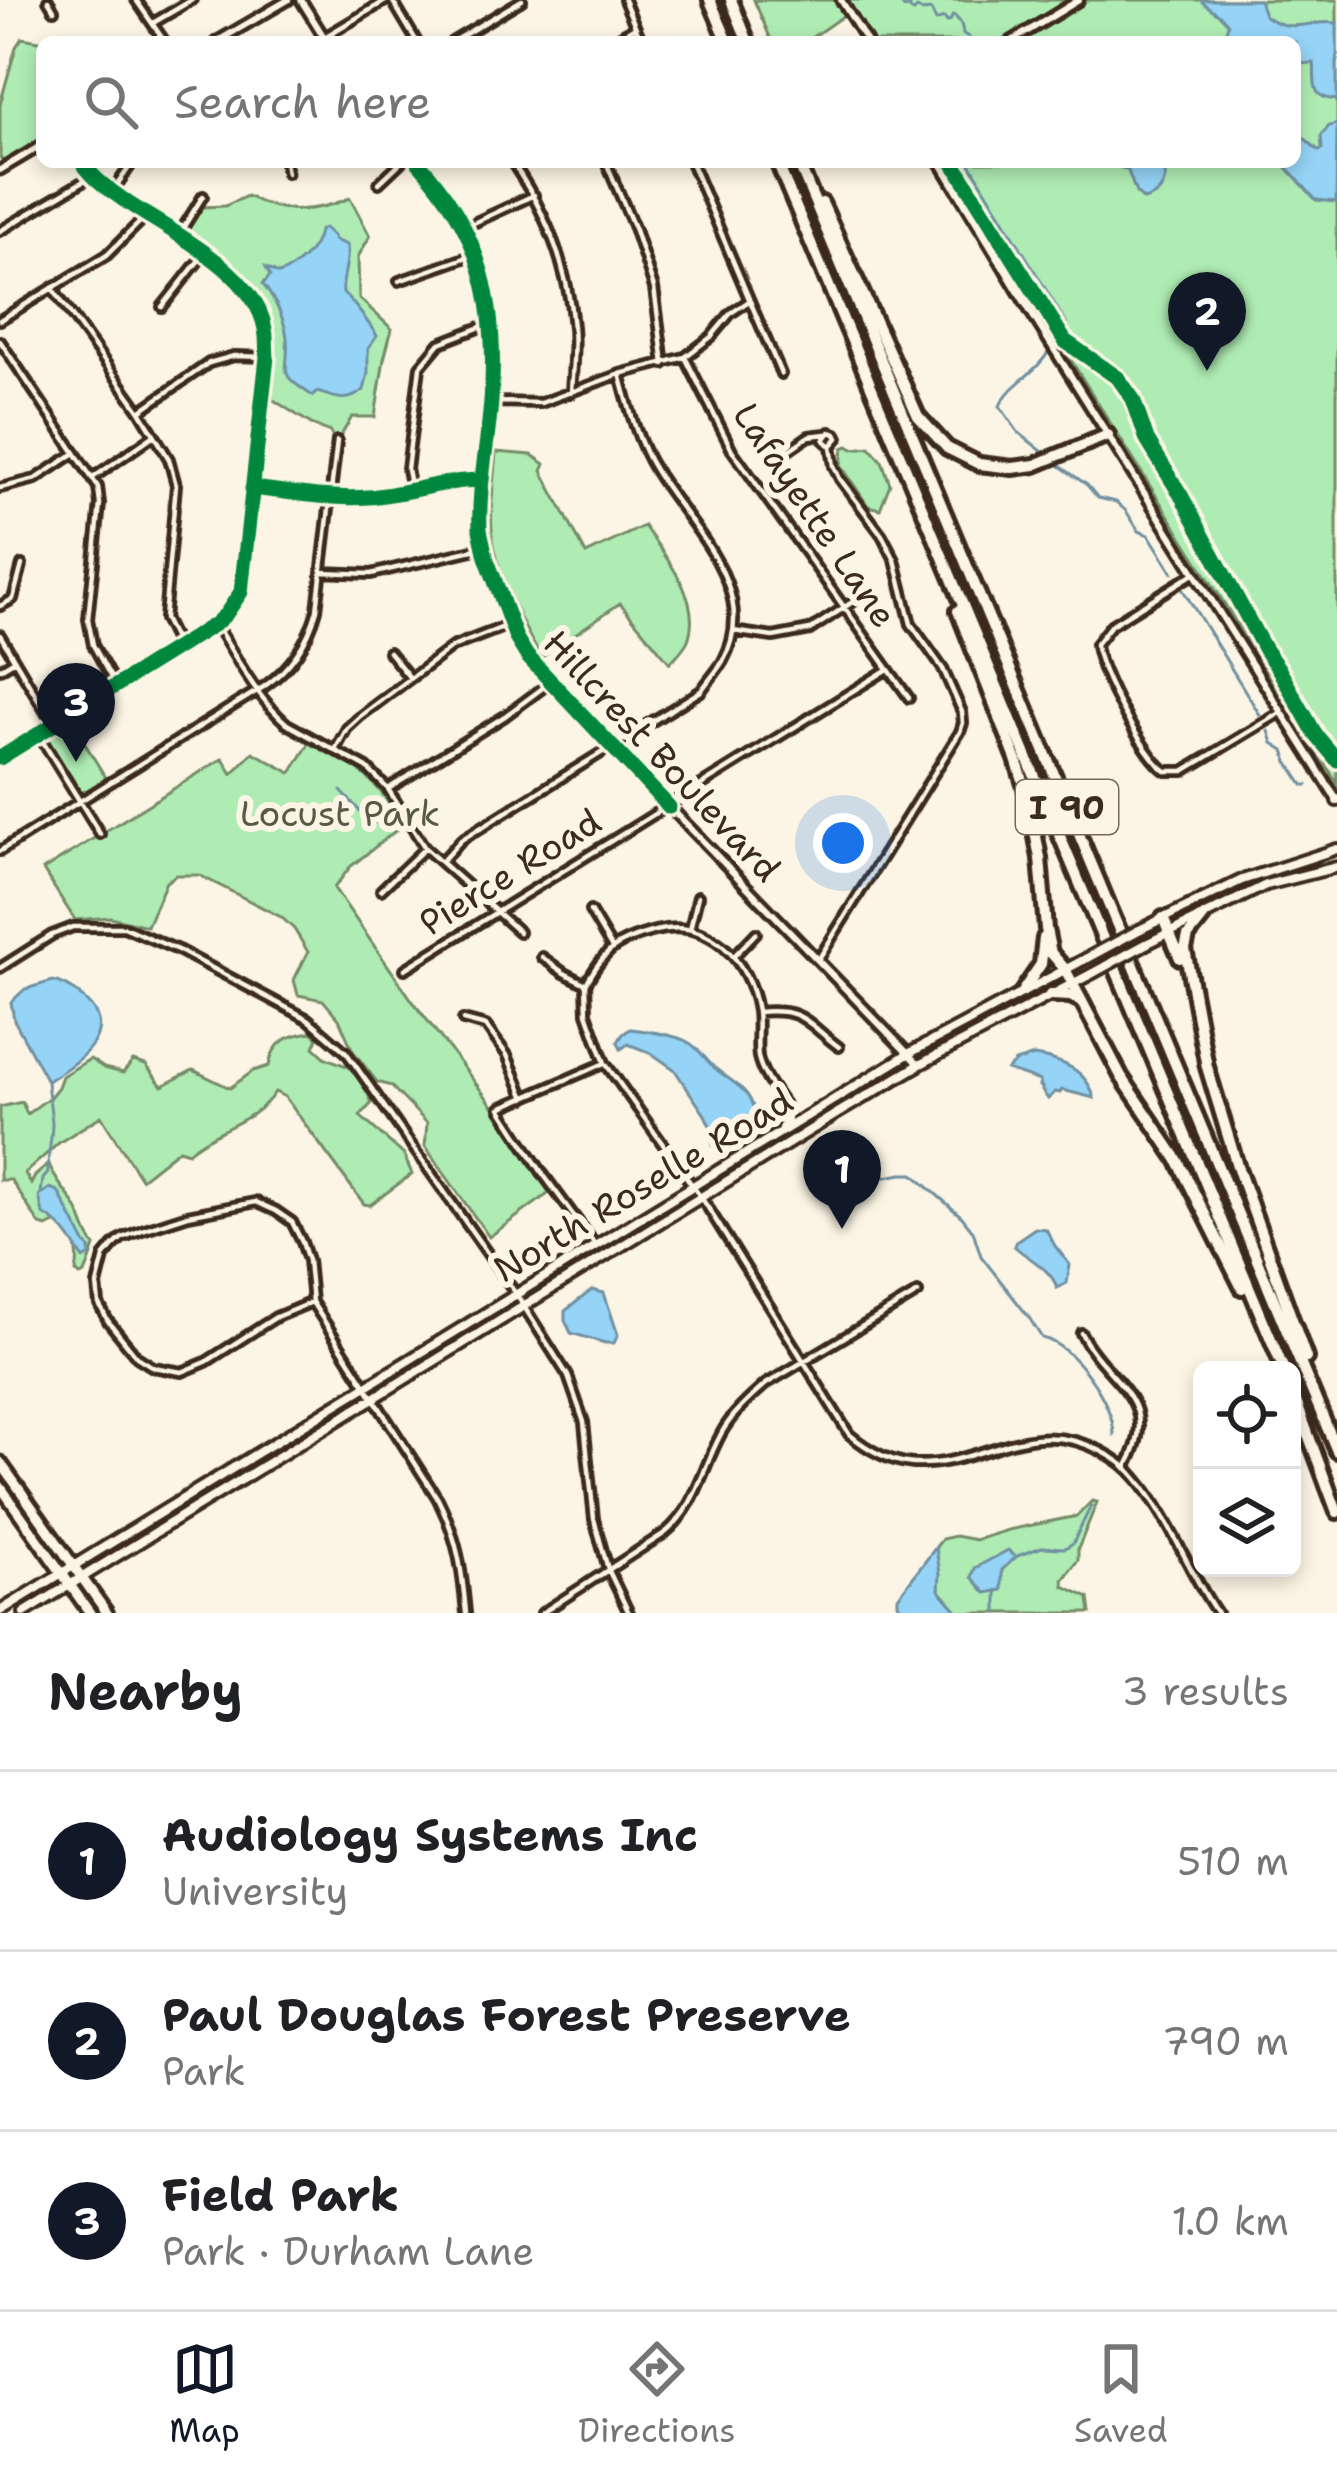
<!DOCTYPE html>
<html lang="en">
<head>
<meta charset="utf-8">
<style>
  :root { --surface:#fff; --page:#f6f6f6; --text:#202124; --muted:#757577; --line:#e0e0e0; --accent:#111827 }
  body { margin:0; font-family:"Shantell Sans",sans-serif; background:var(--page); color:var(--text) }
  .controls { position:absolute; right:36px; bottom:36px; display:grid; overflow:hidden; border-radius:18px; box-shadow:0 6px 18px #0003 }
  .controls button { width:108px; height:108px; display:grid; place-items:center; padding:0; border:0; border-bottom:3px solid var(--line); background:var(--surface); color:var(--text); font:60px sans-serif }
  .you { position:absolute; left:843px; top:843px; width:42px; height:42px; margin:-30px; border:9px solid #fff; border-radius:50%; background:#1a73e8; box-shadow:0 0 0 18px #1a73e833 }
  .badge { display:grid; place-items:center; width:78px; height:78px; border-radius:50%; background:var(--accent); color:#fff; font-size:39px; font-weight:700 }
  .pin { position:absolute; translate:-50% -99px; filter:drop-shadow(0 3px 6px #0008) }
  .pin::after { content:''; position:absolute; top:63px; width:42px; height:36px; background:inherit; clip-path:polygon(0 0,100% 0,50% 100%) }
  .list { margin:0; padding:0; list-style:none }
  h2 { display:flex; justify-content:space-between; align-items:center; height:156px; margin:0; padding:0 48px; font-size:51px }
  h2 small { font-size:39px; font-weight:400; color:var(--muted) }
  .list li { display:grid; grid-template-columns:78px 1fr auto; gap:36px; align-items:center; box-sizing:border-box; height:180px; padding:0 48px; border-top:3px solid var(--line) }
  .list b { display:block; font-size:45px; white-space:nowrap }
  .list p { margin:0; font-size:39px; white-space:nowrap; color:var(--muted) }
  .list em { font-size:39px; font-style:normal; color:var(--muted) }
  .icon { flex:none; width:66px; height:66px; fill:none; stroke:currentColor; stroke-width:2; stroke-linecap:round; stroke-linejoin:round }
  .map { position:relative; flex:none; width:1337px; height:1613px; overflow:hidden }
  .search { position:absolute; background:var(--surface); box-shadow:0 6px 18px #0003; left:36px; right:36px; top:36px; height:132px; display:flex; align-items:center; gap:30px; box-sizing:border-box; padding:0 42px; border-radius:18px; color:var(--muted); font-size:45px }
  .sheet { height:696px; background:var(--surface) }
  nav { display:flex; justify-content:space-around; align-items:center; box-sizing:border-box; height:168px; border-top:3px solid var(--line); background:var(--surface); font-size:33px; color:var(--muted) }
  nav a { display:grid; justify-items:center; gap:6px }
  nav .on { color:var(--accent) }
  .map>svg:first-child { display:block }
  .green { fill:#afecb3; stroke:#758b68; stroke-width:3 }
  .water { fill:#95d4f6; stroke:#7190a0; stroke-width:3 }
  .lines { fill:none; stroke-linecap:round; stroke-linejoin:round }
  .stream { stroke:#7190a0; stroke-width:3 }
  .minor-casing { stroke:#3b2a1e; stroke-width:14 }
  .tertiary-casing { stroke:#3b2a1e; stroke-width:15 }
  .secondary-casing { stroke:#3b2a1e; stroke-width:16 }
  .primary-casing { stroke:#3b2a1e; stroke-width:18 }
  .motorway-casing { stroke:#3b2a1e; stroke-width:20 }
  .minor { stroke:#fcf5e5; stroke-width:4.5 }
  .tertiary { stroke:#fcf5e5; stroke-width:6 }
  .secondary { stroke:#fcf5e5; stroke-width:8 }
  .primary { stroke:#fcf5e5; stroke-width:9 }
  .motorway { stroke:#fcf5e5; stroke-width:10 }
  .secondary-bridge-casing { stroke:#3b2a1e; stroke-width:16; stroke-linecap:butt }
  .secondary-bridge { stroke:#fcf5e5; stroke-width:8 }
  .cycleway-casing { stroke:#fcf5e5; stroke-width:22 }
  .cycleway { stroke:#00873e; stroke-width:15 }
  .labels { text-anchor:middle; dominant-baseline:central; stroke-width:12; stroke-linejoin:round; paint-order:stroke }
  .shield { fill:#fcf5e5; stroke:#75675a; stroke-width:3 }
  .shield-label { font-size:33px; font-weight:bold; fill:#3b2a1e }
  .street-label { font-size:36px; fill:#3b2a1e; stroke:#fcf5e5 }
  .park-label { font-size:36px; fill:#585a43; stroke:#fcf5e5 }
</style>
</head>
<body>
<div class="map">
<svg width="1337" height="1613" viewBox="0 0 1337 1613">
  <rect width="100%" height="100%" fill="#fcf5e5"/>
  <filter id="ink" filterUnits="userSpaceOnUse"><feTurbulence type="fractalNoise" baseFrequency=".00833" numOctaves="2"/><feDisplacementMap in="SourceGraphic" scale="24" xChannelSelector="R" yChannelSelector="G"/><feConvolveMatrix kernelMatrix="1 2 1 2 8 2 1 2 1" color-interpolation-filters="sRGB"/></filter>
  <g filter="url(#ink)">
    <path class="green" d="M754 0H1337V783L946 162H1295V42H874L853 9 805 42H772Z
      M22 38 45 42H42V141L4 164 0 157V104L16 47Z
      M247 196C282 215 314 213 350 198L370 236 358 257 359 298 392 329 384 359 375 417H352L340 437 332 436 330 432 311 424 272 399C277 300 263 289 185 235L200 207 225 206Z
      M848 446 853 449 870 447 882 461 890 484 880 509 868 506 841 465 843 448Z
      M496 452 532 455 545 464 542 471 586 554 644 526C666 558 703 599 688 640 684 649 676 656 670 663L620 603 542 657C522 629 495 565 492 531 490 505 494 478 496 452Z
      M68 716 109 783 81 800 39 735Z
      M310 742C360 769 373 774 403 825L350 867 334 888 414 1003 497 1111 551 1192 489 1237 425 1146 427 1123 391 1086 377 1082 353 1051 339 1019 323 1000 298 995 294 980 308 952 294 929 281 917 199 875H176L166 882 147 926 110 917 75 920 43 870 223 758 232 774 253 752 291 773Z
      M312 1032 318 1038 314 1047 326 1058 357 1070 372 1103 360 1116 404 1155 412 1174 370 1205 364 1204 285 1097 275 1092C255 1123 215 1128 188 1152L179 1149 141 1179 101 1116 60 1142 25 1173 31 1184 35 1176 49 1164C54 1181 69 1193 77 1209 85 1223 84 1232 95 1246L85 1274 80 1276 76 1272C81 1247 75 1239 57 1222L47 1227 40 1225 11 1180H0V1107L22 1102 27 1114 50 1097 58 1087 62 1076 90 1059 104 1068 123 1073 133 1061 146 1065 162 1086 193 1070 230 1088 253 1071 269 1066C273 1041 289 1035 312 1032Z
      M1092 1501 1097 1502 1078 1549V1560L1063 1580 1064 1586 1089 1598 1091 1613H959L939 1590 936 1547 942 1539 955 1536 976 1540 1008 1530 1077 1516Z"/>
    <path class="water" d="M1201 0H1259L1264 15C1292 36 1307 19 1337 23V100C1309 98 1316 83 1314 63L1295 64V42H1223L1228 24C1221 12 1209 10 1201 0Z
      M1295 124 1303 137 1319 151 1322 149 1321 136 1329 126 1337 124 1336 202 1316 200 1282 162H1295Z
      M1108 162H1163C1169 179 1163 195 1144 200L1136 193 1128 171Z
      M324 228 333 236 334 240 347 245C350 262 341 277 343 293 350 298 372 327 377 336L368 349V373L364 390C347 404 336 398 317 392L313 396C274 371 290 375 287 338 285 319 274 299 263 284L270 276 266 268 279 274C297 267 316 250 319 231Z
      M53 981C67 984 76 991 86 1001 122 1035 73 1065 47 1081L14 1020 11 1002 25 989Z
      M630 1029C647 1031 673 1034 688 1042 699 1048 707 1062 716 1069 739 1088 751 1088 757 1122L752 1128 717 1148 713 1146 710 1126 705 1115 674 1069 651 1053 628 1044 621 1049 618 1042 623 1034Z
      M1034 1056C1062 1060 1087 1070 1094 1098L1062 1090 1060 1093 1055 1092 1048 1099 1042 1091V1087L1039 1086 1040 1081 1007 1070 1015 1062Z
      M50 1188 58 1191 86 1245 90 1248V1255L84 1259C71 1240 64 1225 43 1214L39 1196Z
      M1035 1228 1046 1229 1055 1246 1070 1265 1067 1283 1057 1288C1051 1268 1028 1259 1014 1246L1016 1241Z
      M592 1290 604 1293 618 1335 614 1343H605L571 1333 565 1320V1311Z
      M936 1547 940 1574 939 1590 959 1613H905L898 1603V1597Z
      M1008 1550 1016 1557 1002 1570V1590L986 1593 972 1577 975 1568Z"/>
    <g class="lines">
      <path class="stream" d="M899 0 904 8 910 6V10L914 12 917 8 922 11 931 10 936 21 944 18 947 22 950 21 953 15C961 22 962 24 963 34L969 37 970 42
        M969 162 1066 323 1067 337
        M1043 452 1018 432 1000 406C1010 383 1036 374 1049 351
        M1060 466 1087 485 1098 498 1116 502 1126 511 1139 531 1149 535 1173 573
        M1183 590 1260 715
        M1269 731 1273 743 1284 750 1288 762 1303 785H1308
        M341 791 370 822 378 823
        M830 1171 848 1179 863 1181 902 1174H913L962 1217 973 1231 981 1256 1028 1316 1042 1338C1073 1345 1114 1403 1114 1435
        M41 1193 43 1179 48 1173C47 1157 52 1140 52 1123 51 1109 48 1095 47 1081
        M1017 1556 1042 1547 1065 1548 1073 1543 1091 1506
        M997 1590V1613"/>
      <defs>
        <path id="minor" d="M48 0 54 10
          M136 0 165 42
          M392 0 417 42
          M624 0 642 42
          M153 23 192 0
          M316 42 387 0
          M452 42 522 0
          M611 42 635 27
          M285 162 287 173
          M512 162C546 212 568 266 573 327 575 349 572 371 571 393
          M606 162 635 230 654 288 664 364
          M691 162 781 374
          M379 183 401 162
          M112 192 133 162
          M465 227 534 195
          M0 231 92 176
          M178 236 203 196
          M399 281 476 254
          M52 288 140 411 169 459 176 485 164 619 178 647
          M162 307 203 255
          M0 320 107 255 146 216
          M0 341 98 487 100 504 88 619 93 645 115 685
          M685 357 732 450 909 698
          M491 402 541 403 620 374 685 357 711 337 731 313 749 301
          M140 411 209 363 234 356 267 357
          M789 450 809 436 826 434
          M94 477 153 436
          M0 488 36 479 75 453
          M252 488C290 492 330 500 368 497 406 494 444 480 482 480
          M411 490 407 469 420 367 440 343 491 323
          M321 572 371 574 481 548
          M1193 574 1111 625 1096 644C1097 669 1145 758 1166 771H1184L1282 712
          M0 606 13 599 22 565
          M216 625C238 660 256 697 287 724L367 768 388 789 425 848 519 932
          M733 631 773 637 810 630 866 593
          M0 635 54 726
          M389 652 410 678
          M0 669 15 660
          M40 737 100 834
          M335 750 347 728 359 717 452 647 511 624
          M0 758 215 624 226 614 241 592 267 357C266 348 267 338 265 329 255 273 175 234 131 205 112 192 95 181 82 162
          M388 789 505 716 548 684
          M0 851 265 686C292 667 308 642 317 610L337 441
          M442 861 461 840 701 691C708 681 717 671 723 661 762 590 689 526 655 470 637 441 629 407 620 374
          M381 890 424 849
          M590 911 612 948
          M690 929 698 896
          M734 956 756 933
          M542 957 564 973 586 984
          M818 960 960 732 963 723 962 712 943 669 911 624 895 560 882 535 840 479 834 466 831 446 824 440 830 432 836 434 838 438 831 446
          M0 968 52 935 73 927H124L180 951 308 1019 346 1052 516 1294 568 1376 584 1422 594 1519 608 1569 629 1613
          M405 969 888 669
          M586 984 587 1013 605 1063 707 1206 849 1434C868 1450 889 1462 914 1464 984 1467 1027 1413 1101 1451 1115 1458 1128 1467 1137 1479 1170 1518 1188 1571 1217 1613
          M586 984C605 949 617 941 655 931 710 917 749 960 757 1011 759 1026 756 1042 758 1057 762 1075 775 1091 785 1106
          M757 1012C805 1008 804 1021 839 1047
          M463 1020 486 1026 507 1055 525 1098
          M596 1246 543 1174 500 1108 605 1063
          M312 1302 276 1317 206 1362 182 1372 153 1367 137 1357 108 1321 99 1304 97 1285 104 1257 113 1246 122 1238 142 1230 188 1215 256 1202 276 1211 292 1222 302 1242 308 1260 312 1302 438 1499C458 1539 462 1569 466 1613
          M1081 1333C1107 1384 1165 1398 1126 1468
          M542 1613 665 1533C697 1506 702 1469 721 1434 731 1415 750 1398 766 1384L918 1293"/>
        <path id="tertiary" d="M301 0 327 42
          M841 0 867 42
          M216 42 288 0
          M1010 42 1079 0
          M418 162C483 233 498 307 491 401 488 444 478 487 480 530 487 581 515 644 549 682L919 1065
          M940 162 1030 311 1337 800
          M0 170 42 145"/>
        <path id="secondary" d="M1337 799V801
          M1137 931 1242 880 1337 849
          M1146 944 1266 885 1337 867
          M782 1128 787 1120 785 1107
          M0 1611 908 1054 1087 958
          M24 1613 838 1113 919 1065 1093 973"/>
        <path id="primary" d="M0 1462 107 1613
          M0 1486 90 1613"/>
        <path id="motorway" d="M710 0 728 42
          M731 0 748 42
          M777 162 1284 1370
          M798 162 1337 1451
          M822 203 918 416 947 448 979 464 1013 468 1035 465 1108 435
          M958 611 1016 759 1029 800 1040 858 1046 929 1051 953 1065 969 1121 1076 1177 1159 1242 1288
          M1204 916 1188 936 1185 949 1207 1067 1238 1169 1306 1358
          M1163 918 1180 958
          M1022 992 1041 964 1044 938
          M1050 995 1070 996 1081 1001
          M1292 1391 1337 1512"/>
      </defs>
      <use href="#minor" class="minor-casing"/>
      <use href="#tertiary" class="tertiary-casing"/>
      <use href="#secondary" class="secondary-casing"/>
      <use href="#primary" class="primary-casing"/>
      <use href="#motorway" class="motorway-casing"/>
      <use href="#minor" class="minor"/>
      <use href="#tertiary" class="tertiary"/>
      <use href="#secondary" class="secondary"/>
      <use href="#primary" class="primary"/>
      <use href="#motorway" class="motorway"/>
      <defs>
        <path id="secondary-bridge" d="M1087 958 1137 931
          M1093 973 1146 944"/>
      </defs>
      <use href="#secondary-bridge" class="secondary-bridge-casing"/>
      <use href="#secondary-bridge" class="secondary-bridge"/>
      <defs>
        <path id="cycleway" d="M418 162C483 233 498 307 491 401 488 444 478 487 480 530L486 557 516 638 527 656 669 807
          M953 162 1065 341 1118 378 1133 399 1147 440 1182 497 1265 650 1278 668 1316 735 1337 760
          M252 488C290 492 330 500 368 497 406 494 444 480 482 480
          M0 758 215 624 226 614 241 592 267 357C266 348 267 338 265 329 255 273 175 234 131 205 112 192 95 181 82 162"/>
      </defs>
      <use href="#cycleway" class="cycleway-casing"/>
      <use href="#cycleway" class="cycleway"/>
    </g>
  </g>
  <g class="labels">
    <rect class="shield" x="1016" y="780" width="102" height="54" rx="9"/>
    <g class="shield-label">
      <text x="1067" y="807">I 90</text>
    </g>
    <g class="street-label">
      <text transform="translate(815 515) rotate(56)">Lafayette Lane</text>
      <text transform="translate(662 756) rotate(47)">Hillcrest Boulevard</text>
      <text transform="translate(510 872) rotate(-32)">Pierce Road</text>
      <text transform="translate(643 1185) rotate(-31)">North Roselle Road</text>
    </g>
    <g class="park-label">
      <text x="340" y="813">Locust Park</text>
    </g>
  </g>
</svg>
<div class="controls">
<button><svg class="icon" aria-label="locate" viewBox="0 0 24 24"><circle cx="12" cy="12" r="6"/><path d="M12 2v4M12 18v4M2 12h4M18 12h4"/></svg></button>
<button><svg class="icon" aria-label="layers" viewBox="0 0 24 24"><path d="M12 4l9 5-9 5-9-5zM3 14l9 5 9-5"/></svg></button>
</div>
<div class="you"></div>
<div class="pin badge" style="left:842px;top:1229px">1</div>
<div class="pin badge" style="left:1207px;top:371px">2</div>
<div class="pin badge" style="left:76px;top:762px">3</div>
<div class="search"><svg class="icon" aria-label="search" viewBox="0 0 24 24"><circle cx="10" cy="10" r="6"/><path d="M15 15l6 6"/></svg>Search here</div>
</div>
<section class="sheet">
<h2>Nearby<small>3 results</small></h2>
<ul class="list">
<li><span class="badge">1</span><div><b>Audiology Systems Inc</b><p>University</p></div><em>510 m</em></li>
<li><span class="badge">2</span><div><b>Paul Douglas Forest Preserve</b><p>Park</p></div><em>790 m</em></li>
<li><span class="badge">3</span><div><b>Field Park</b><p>Park · Durham Lane</p></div><em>1.0 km</em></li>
</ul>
</section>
<nav>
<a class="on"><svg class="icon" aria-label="map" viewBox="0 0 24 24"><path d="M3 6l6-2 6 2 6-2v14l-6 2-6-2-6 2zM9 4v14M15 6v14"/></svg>Map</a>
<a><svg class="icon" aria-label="directions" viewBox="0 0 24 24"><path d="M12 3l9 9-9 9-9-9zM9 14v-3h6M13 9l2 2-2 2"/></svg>Directions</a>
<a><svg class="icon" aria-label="saved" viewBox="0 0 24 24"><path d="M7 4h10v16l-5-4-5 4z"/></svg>Saved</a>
</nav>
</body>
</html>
